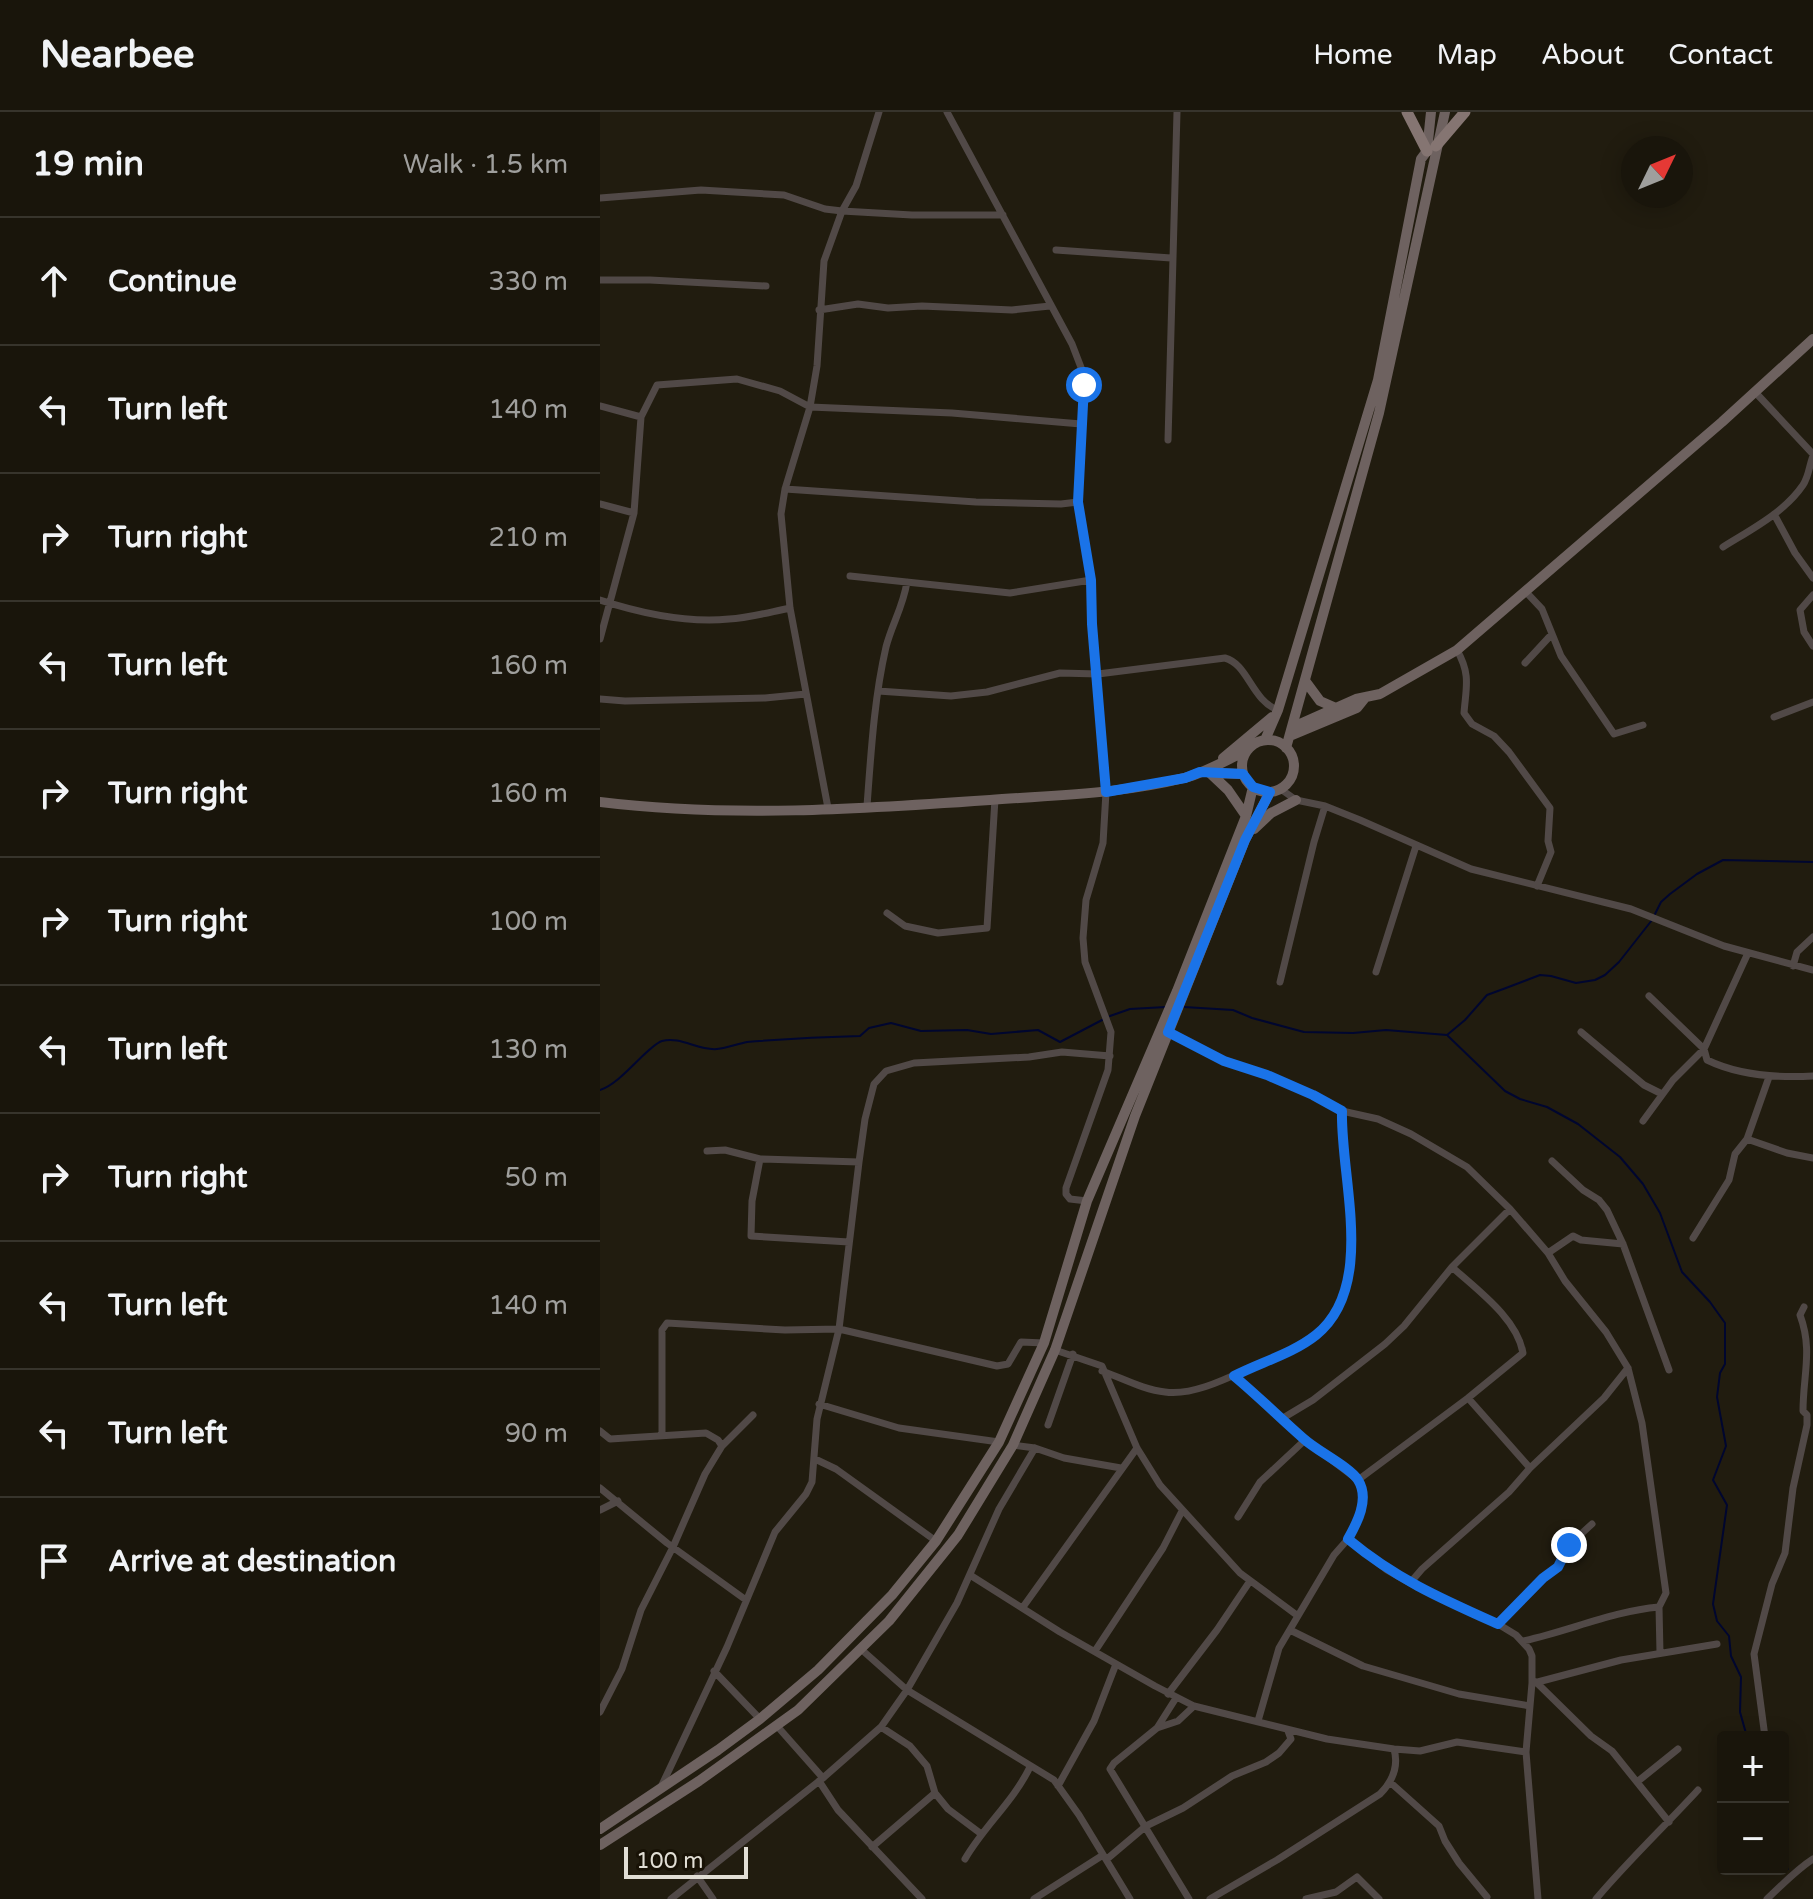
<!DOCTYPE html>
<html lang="en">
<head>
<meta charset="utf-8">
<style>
  :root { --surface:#19150b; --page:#262219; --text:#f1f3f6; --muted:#9f9f9d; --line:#37342c }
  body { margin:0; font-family:"Varela Round",sans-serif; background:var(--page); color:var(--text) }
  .controls { position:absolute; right:24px; bottom:24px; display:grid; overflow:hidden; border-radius:8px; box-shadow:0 4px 20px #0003 }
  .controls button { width:72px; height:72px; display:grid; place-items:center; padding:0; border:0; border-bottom:2px solid var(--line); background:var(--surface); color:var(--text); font:40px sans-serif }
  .compass { position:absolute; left:1021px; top:24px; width:72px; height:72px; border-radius:50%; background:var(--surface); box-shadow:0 4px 20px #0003; rotate:47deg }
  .scale { position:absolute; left:24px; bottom:20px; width:124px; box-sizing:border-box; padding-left:8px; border:4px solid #e1ded5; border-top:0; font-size:22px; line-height:28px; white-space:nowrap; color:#e1ded5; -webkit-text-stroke:6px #181206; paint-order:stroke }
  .stop { position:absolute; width:24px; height:24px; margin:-18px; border:6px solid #1a73e8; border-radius:50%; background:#fff }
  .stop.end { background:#1a73e8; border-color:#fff; box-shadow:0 2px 8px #0008 }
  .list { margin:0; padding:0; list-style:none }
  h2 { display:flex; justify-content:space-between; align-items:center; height:104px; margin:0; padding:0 32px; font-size:34px }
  h2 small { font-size:26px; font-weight:400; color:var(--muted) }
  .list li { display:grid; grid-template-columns:52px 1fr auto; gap:24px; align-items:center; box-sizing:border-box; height:128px; padding:0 32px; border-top:2px solid var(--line) }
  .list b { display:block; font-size:30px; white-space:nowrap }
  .list em { font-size:26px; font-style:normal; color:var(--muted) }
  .icon { flex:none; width:44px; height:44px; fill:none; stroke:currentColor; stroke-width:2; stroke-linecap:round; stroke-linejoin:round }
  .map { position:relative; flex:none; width:1213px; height:1787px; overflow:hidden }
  header { display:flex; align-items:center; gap:48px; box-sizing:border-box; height:112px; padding:0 40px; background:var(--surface); border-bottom:2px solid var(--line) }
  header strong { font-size:38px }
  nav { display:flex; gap:44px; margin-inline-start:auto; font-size:28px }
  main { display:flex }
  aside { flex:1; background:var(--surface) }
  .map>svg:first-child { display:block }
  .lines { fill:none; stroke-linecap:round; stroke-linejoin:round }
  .stream { stroke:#00062f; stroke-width:2 }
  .minor { stroke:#514947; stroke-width:7 }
  .secondary { stroke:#6e6260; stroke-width:10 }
  .primary { stroke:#857572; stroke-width:11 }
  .route { stroke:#1a73e8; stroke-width:10 }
</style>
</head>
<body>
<header>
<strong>Nearbee</strong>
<nav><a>Home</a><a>Map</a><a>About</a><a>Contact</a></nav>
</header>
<main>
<aside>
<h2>19 min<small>Walk · 1.5 km</small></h2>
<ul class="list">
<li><svg class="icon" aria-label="ahead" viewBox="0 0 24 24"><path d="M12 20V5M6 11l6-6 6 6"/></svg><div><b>Continue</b></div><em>330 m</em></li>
<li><svg class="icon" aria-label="left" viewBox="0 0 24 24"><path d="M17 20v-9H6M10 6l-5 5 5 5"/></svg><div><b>Turn left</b></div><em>140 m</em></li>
<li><svg class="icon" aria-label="right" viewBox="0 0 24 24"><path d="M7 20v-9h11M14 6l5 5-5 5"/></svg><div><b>Turn right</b></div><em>210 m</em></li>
<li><svg class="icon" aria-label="left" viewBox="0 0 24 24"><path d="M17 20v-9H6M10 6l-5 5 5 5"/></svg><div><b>Turn left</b></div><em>160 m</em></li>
<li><svg class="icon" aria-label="right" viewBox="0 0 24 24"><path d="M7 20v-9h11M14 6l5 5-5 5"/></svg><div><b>Turn right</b></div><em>160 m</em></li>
<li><svg class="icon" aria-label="right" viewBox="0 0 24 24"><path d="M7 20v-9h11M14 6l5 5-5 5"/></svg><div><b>Turn right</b></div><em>100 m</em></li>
<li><svg class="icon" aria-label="left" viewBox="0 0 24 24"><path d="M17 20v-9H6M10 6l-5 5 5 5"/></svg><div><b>Turn left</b></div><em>130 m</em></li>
<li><svg class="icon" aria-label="right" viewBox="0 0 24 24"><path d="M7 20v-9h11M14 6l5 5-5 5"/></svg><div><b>Turn right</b></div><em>50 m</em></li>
<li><svg class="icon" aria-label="left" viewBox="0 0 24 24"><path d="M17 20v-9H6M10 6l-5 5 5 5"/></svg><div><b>Turn left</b></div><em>140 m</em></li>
<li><svg class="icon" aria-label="left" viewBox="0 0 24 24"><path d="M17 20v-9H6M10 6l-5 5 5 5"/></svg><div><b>Turn left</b></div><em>90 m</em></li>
<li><svg class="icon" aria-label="arrive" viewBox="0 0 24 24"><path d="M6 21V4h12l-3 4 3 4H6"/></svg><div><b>Arrive at destination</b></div></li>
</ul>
</aside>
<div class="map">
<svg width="1213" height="1787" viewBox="0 0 1213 1787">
  <rect width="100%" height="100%" fill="#211c0f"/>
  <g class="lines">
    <path class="stream" d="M1055 802 1061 790 1070 782 1097 762 1123 748 1213 750
      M584 895 633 898 652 906 704 920 753 921 786 918 847 923 865 908 887 883 906 876 940 863 951 864 976 871 995 868 1005 863 1019 850 1052 808
      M510 904 530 897 566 895
      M848 924 905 979 920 987 947 995 978 1012 1020 1045 1043 1072 1060 1101 1082 1160 1110 1190 1125 1211V1252L1120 1261 1117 1285 1126 1334 1113 1368 1127 1393 1113 1492 1117 1509 1129 1524 1131 1544 1141 1565 1140 1600 1147 1625
      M0 978C22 971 47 934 62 929 81 924 98 939 117 937 127 936 137 932 147 930 185 927 222 925 260 924L269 916 291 911 321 919 367 918 391 922 438 918 460 930 504 907
      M1183 1750 1188 1757"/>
    <path class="minor" d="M347 0 472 232 482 258 484 273 478 390 491 468 492 512 506 680 503 731 486 788 483 826 485 850 511 920 508 958 466 1076V1082L470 1087 487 1089
      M0 86 101 78 184 83 225 97 242 99 312 103H403
      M456 138 571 146
      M0 168H50L166 174
      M219 198 258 192 288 196 322 194 412 198 450 194
      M1155 280 1213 342
      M0 294 41 305
      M568 328 577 0
      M185 377 376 390 461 392 478 390
      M0 392 34 401
      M1174 402 1195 441 1213 466
      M1123 435C1150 418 1184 401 1203 373 1209 364 1209 354 1213 344
      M250 464 410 481 491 468
      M926 480 942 497 961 544 1014 622 1043 613
      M1213 483 1200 498 1204 520 1213 534
      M0 488C40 501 86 511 129 507 149 506 170 500 190 496
      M0 527 34 401 41 305 57 273 137 267 180 279 210 295 352 301 481 312
      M857 538C871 563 866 575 864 601L872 612 894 624 909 640 950 696 948 729 951 740 937 774
      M925 551 952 522
      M278 579 351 584 387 580 460 561 498 562 625 546C648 552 652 589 678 598
      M0 587 25 589 165 586 206 582
      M1174 605 1213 590
      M682 678 696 688 725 694 760 708 871 757 1031 797 1124 834 1213 858
      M267 694C271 641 274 587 286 535 292 512 303 495 307 470
      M228 696 190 496 181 402 185 377 210 295 217 254 224 149 242 99 256 74 279 0
      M287 801 305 814 338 821 387 816 395 687
      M1193 854 1197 840 1213 825
      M776 860 816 734
      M680 870 714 730 725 694
      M1049 884 1104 937 1107 948C1140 964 1177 966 1213 964
      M568 920 624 949 667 963 713 983 742 999 778 1007 811 1022 867 1055 910 1097 948 1141 965 1169 1006 1220 1028 1256 1042 1311 1066 1481 1059 1495 1060 1541
      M981 920 1044 973 1062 982
      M1043 1009 1073 968 1104 937 1148 841
      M1147 1027 1187 1041 1213 1046
      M107 1039 125 1038 160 1047 259 1050
      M160 1047 152 1089 151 1124 249 1130
      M952 1049 983 1078 999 1088 1007 1098 1023 1132 1069 1258
      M1093 1126 1129 1068 1135 1042 1147 1027 1169 965
      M948 1141 973 1124 981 1128 1023 1132
      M455 1238 502 1254 537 1336 560 1373 640 1461 698 1504
      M502 1259C522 1266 544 1278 565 1280 593 1284 628 1266 652 1255 673 1245 695 1240 713 1226 779 1175 740 1068 742 999
      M634 1264 705 1328 758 1368 763 1382 758 1408 748 1427 734 1443 679 1536 658 1609
      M868 1286 930 1356
      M219 1292 299 1316 399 1330
      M683 1306 713 1288 785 1232 804 1214 852 1155 910 1097
      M448 1313 473 1242
      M0 1319 10 1327 106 1321 118 1328 122 1334
      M62 1323V1218L67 1211 185 1218 239 1217 397 1254 408 1252 421 1230 444 1231
      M413 1333 435 1336 464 1346 521 1356
      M215 1347 236 1357 336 1429
      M758 1368 868 1286 923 1241C917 1206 876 1177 852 1155
      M0 1376 67 1431 146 1488
      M0 1398 18 1389
      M638 1405 660 1370 705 1328
      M748 1427 787 1458 810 1471 898 1512 916 1523 929 1537 932 1544V1571L926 1640 938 1787
      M370 1463 460 1520 555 1574 594 1594 727 1627 794 1637 820 1639 857 1630 926 1640
      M810 1471 822 1457 909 1380 930 1356 1004 1286 1028 1256
      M423 1495 537 1336
      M898 1512 943 1466 958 1455 969 1433 992 1412
      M690 1518 763 1554 859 1582 930 1594
      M923 1529C969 1519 1013 1499 1059 1495
      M262 1538 307 1578 454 1668 479 1703 530 1787
      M495 1539 563 1436 582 1399
      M114 1559 160 1607
      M936 1570 991 1624 1012 1639 1069 1710
      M934 1571 1021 1548 1117 1532
      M568 1582 617 1518 650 1469
      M0 1600 22 1557 41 1498 73 1435 105 1362 122 1334 153 1303
      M177 1614 223 1666
      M281 1615 310 1634 327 1654 335 1681 348 1697 380 1721
      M557 1616 576 1586
      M1165 1625 1154 1542 1172 1472 1185 1441 1193 1376 1207 1313V1303L1203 1299C1203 1263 1213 1238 1200 1203L1204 1195
      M219 1669 238 1698 322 1787
      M1037 1670 1078 1637
      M791 1671 839 1714 845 1729 859 1751 887 1785
      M458 1674 494 1609 516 1552
      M61 1675 127 1535 175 1420 206 1382 212 1370 217 1307 239 1217 259 1050 265 1007 274 972 286 959 314 951 429 945 462 940 510 944
      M272 1735 335 1681
      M365 1747C384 1714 413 1690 430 1655
      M507 1747 546 1714 583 1696 632 1664 666 1650 679 1641 691 1627 688 1619
      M97 1764 113 1787
      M71 1787 223 1666 281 1615 307 1578 357 1491 399 1397 435 1336
      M434 1787 503 1743
      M589 1787 510 1657 514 1651 557 1616 578 1609 594 1594
      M610 1787 677 1748 780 1682C793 1669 799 1655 794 1637
      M706 1787 736 1780 757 1765 779 1787
      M996 1787C1028 1749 1064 1715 1098 1678
      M1167 1787C1182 1773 1196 1758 1213 1747"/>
    <path class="secondary" d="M706 570 720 589 736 596
      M693 615 756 587 780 582 857 538 1122 310 1213 227
      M690 624 757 596 765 586
      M665 628 678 598 778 268 821 47 827 39 831 0
      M642 654a26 26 0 1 1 52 0a26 26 0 1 1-52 0Z
      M686 636 779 301 845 0
      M623 646 672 605
      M610 661 628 678 646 704
      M610 661 643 662
      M0 690C129 706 261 697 390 688 455 683 521 682 584 666 605 661 626 648 646 639
      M654 717 671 701 696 688
      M0 1717 118 1638 160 1607 218 1558 292 1483 336 1429 399 1330 444 1231 487 1089 577 879 646 704 653 675
      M0 1733 99 1669 198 1598 289 1509 358 1423 413 1333 455 1238 535 1004 645 728 670 680"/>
    <path class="primary" d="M807 0 827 39
      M836 34 865 0"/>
  </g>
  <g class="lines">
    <path class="route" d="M484 273 478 390 491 468 492 512 506 680 585 666 600 660 643 662 653 675 670 680 645 728 568 920 624 949 667 963 713 983 742 999C740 1065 777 1174 716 1223 692 1242 661 1250 634 1264 658 1284 680 1306 704 1327 717 1339 750 1355 758 1368 770 1387 757 1411 748 1427 796 1467 842 1487 898 1512L943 1466 958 1455 969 1433"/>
  </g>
</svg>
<div class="controls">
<button>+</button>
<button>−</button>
</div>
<svg class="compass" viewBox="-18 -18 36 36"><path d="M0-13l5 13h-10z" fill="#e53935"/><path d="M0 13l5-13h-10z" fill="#9f9f9d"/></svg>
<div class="scale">100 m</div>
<div class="stop" style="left:484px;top:273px"></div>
<div class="stop end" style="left:969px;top:1433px"></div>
</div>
</main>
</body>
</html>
